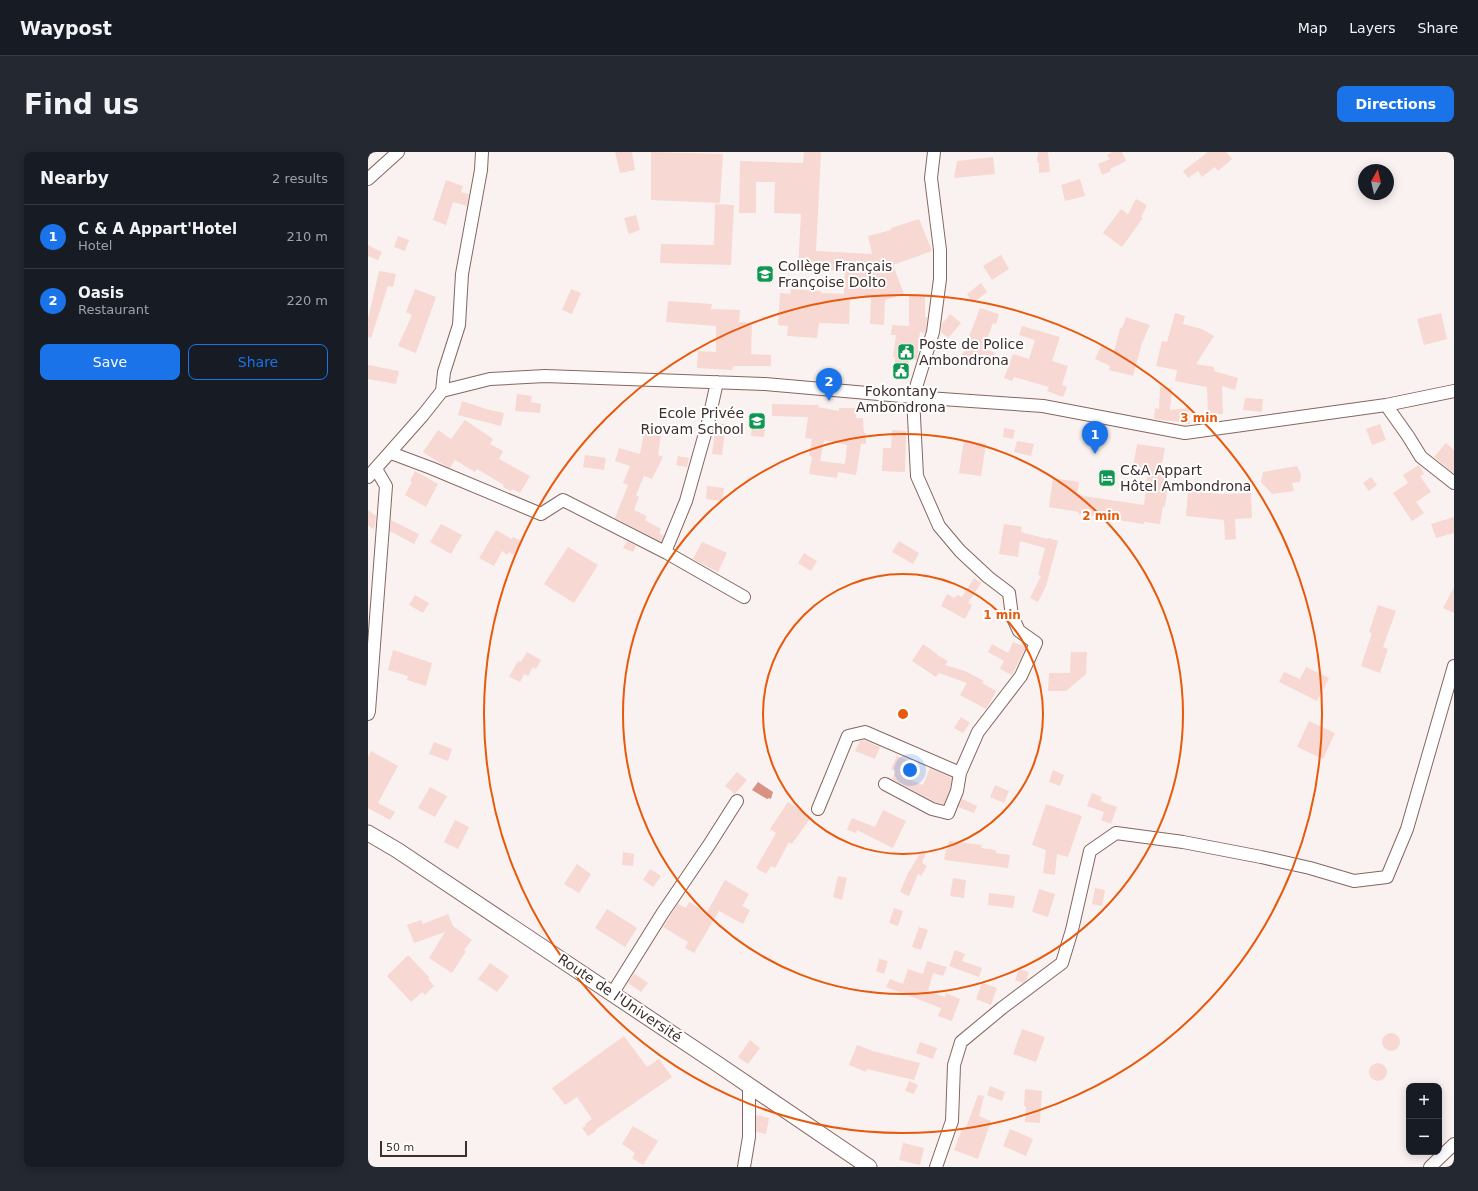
<!DOCTYPE html>
<html lang="en">
<head>
<meta charset="utf-8">
<style>
  :root { --surface:#171b24; --page:#242831; --text:#f1f3f6; --muted:#9ea1a6; --line:#363941; --accent:#1a73e8 }
  body { margin:0; font-family:"DejaVu Sans",sans-serif; background:var(--page); color:var(--text) }
  .controls { position:absolute; right:12px; bottom:12px; display:grid; overflow:hidden; border-radius:8px; box-shadow:0 2px 10px #0003 }
  .controls button { width:36px; height:36px; display:grid; place-items:center; padding:0; border:0; border-bottom:1px solid var(--line); background:var(--surface); color:var(--text); font:20px sans-serif }
  .compass { position:absolute; left:990px; top:12px; width:36px; height:36px; border-radius:50%; background:var(--surface); box-shadow:0 2px 10px #0003; rotate:8deg }
  .scale { position:absolute; left:12px; bottom:10px; width:87px; box-sizing:border-box; padding-left:4px; border:2px solid #3e2f2c; border-top:0; font-size:11px; line-height:14px; white-space:nowrap; color:#3e2f2c; -webkit-text-stroke:3px #fff; paint-order:stroke }
  .you { position:absolute; left:542px; top:618px; width:14px; height:14px; margin:-10px; border:3px solid #fff; border-radius:50%; background:#1a73e8; box-shadow:0 0 0 6px #1a73e833 }
  .badge { display:grid; place-items:center; width:26px; height:26px; border-radius:50%; background:var(--accent); color:#fff; font-size:13px; font-weight:700 }
  .pin { position:absolute; translate:-50% -33px; filter:drop-shadow(0 1px 2px #0008) }
  .pin::after { content:''; position:absolute; top:21px; width:14px; height:12px; background:inherit; clip-path:polygon(0 0,100% 0,50% 100%) }
  .list { margin:0; padding:0; list-style:none }
  h2 { display:flex; justify-content:space-between; align-items:center; height:52px; margin:0; padding:0 16px; font-size:17px }
  h2 small { font-size:13px; font-weight:400; color:var(--muted) }
  .list li { display:grid; grid-template-columns:26px 1fr auto; gap:12px; align-items:center; box-sizing:border-box; height:64px; padding:0 16px; border-top:1px solid var(--line) }
  .list b { display:block; font-size:15px; white-space:nowrap }
  .list p { margin:0; font-size:13px; white-space:nowrap; color:var(--muted) }
  .list em { font-size:13px; font-style:normal; color:var(--muted) }
  .actions { display:flex; gap:8px; padding:12px 16px }
  .actions a { flex:1; padding:9px 0; border:1px solid var(--accent); border-radius:8px; text-align:center; font-size:14px; color:var(--accent) }
  .actions .main { background:var(--accent); color:#fff }
  .map { position:relative; flex:none; width:1086px; height:1015px; overflow:hidden; border-radius:8px }
  header { display:flex; align-items:center; gap:24px; box-sizing:border-box; height:56px; padding:0 20px; background:var(--surface); border-bottom:1px solid var(--line) }
  header strong { font-size:19px }
  nav { display:flex; gap:22px; margin-inline-start:auto; font-size:14px }
  .intro { display:flex; align-items:center; justify-content:space-between; box-sizing:border-box; height:96px; padding:0 24px }
  h1 { margin:0; font-size:28px }
  .button { padding:10px 18px; border-radius:8px; background:var(--accent); color:#fff; font-size:14px; font-weight:700 }
  main { display:flex; gap:24px; padding:0 24px }
  aside { flex:1; background:var(--surface); border-radius:8px; box-shadow:0 2px 10px #0003 }
  .map>svg:first-child { display:block }
  .water { fill:#d89283 }
  .building { fill:#f7d8d2; fill-rule:evenodd }
  .lines { fill:none; stroke-linecap:round; stroke-linejoin:round }
  .minor-casing { stroke:#86665e; stroke-width:14 }
  .tertiary-casing { stroke:#86665e; stroke-width:17 }
  .minor { stroke:#fff; stroke-width:12 }
  .tertiary { stroke:#fff; stroke-width:15 }
  .ring { fill:none; stroke:#e8590c; stroke-width:2 }
  .labels { text-anchor:middle; dominant-baseline:central; stroke-width:4; stroke-linejoin:round; paint-order:stroke }
  .poi-label { font-size:14px; fill:#3e2f2c; stroke:#fff; text-anchor:start }
  .street-label { font-size:14px; fill:#3e2f2c; stroke:#fff }
  .centre { fill:#e8590c; stroke:#fff; stroke-width:2 }
  .ring-label { font-size:12px; text-anchor:middle; font-weight:bold; fill:#e8590c; stroke:#fff; stroke-width:4; stroke-linejoin:round; paint-order:stroke }
</style>
</head>
<body>
<header>
<strong>Waypost</strong>
<nav><a>Map</a><a>Layers</a><a>Share</a></nav>
</header>
<div class="intro"><h1>Find us</h1><a class="button">Directions</a></div>
<main>
<aside>
<h2>Nearby<small>2 results</small></h2>
<ul class="list">
<li><span class="badge">1</span><div><b>C &amp; A Appart'Hotel</b><p>Hotel</p></div><em>210 m</em></li>
<li><span class="badge">2</span><div><b>Oasis</b><p>Restaurant</p></div><em>220 m</em></li>
</ul>
<div class="actions"><a class="main">Save</a><a>Share</a></div>
</aside>
<div class="map">
<svg width="1086" height="1015" viewBox="0 0 1086 1015">
  <rect width="100%" height="100%" fill="#faf2f0"/>
  <path class="water" d="M390 630 405 640 403 647 401 646 399 647 384 638Z"/>
  <path class="building" d="M247 0H264L267 18 252 21Z
    M283 0 355 2 352 51 283 48Z
    M436 0H453L448 99 504 102 500 84 523 78V76L551 67 564 99 525 113 536 142 517 148 516 173 502 172 503 146H482L481 172 451 171 449 186 419 184 420 174 410 173 412 141 422 142 423 137 453 139V141L476 142 477 119 430 117 433 62 406 61 407 30H388V61H371L372 9 435 11Z
    M670 0H680L682 20 671 21V11H669Z
    M744 0H754L758 9 742 17 743 19 734 23 730 12 742 7 739 3Z
    M840 0H858L864 7 850 19 847 15 834 25 830 19 820 26 815 19Z
    M625 5 627 22 586 26 589 9Z
    M712 27 717 44 697 49 693 33Z
    M78 28 95 34 93 40 101 42 99 54 85 50 78 73 65 68Z
    M768 47 779 53 773 65 775 66 754 95 735 81 753 57 760 62Z
    M347 52 366 53 363 113 292 111 293 92 346 93Z
    M268 63 272 78 261 82 256 66Z
    M30 84 41 88 37 99 26 95Z
    M0 93 14 100 10 108 0 104Z
    M633 103 641 117 624 128 615 114Z
    M11 119 28 122 25 135 20 134 3 186 0 185V167Z
    M613 131 619 140 605 151 599 142Z
    M47 137 68 145 48 201 30 194 44 163 38 160Z
    M203 137 213 141 204 162 194 158Z
    M541 143H557V165H559L558 178 557 181 552 180 549 208 541 207 540 226 526 225 527 205H525L528 183H523L524 173 541 174Z
    M300 149 344 152 343 157 372 158 371 170 384 171 383 202 403 203V214H365L364 218 329 216 330 199 348 200V174L298 170Z
    M612 156 631 162 628 172 625 171 616 196 627 201 622 212 613 208 610 215 592 208Z
    M807 161 817 164 815 172 834 177 846 184 828 212 846 215V219L870 226 867 238 854 234 855 262 840 263 839 235 807 229 809 218 788 214 794 189 799 190Z
    M1073 161 1079 187 1056 193 1049 167Z
    M582 162 593 171 580 186 573 180 574 172Z
    M758 165 782 173 774 191 765 224 741 218 742 214 727 207 733 194 746 200 752 176H754Z
    M654 174 692 185 684 209 700 214 694 233 699 235 695 245 679 239 681 235 646 225 644 229 636 226 645 202 661 207 667 188 651 183Z
    M0 213 31 219 28 232 0 227Z
    M792 235 804 236 802 258 821 256 822 272H813L812 270 786 267 787 256 791 257Z
    M149 242 164 244 163 250 173 252 172 261 147 259Z
    M877 246 895 247 894 260 875 258Z
    M94 249 118 257 136 261 133 274 90 263Z
    M404 252 451 253 450 255 471 259V256H488V266H495L496 281H498V292H493L488 323 470 320 469 326 441 322 444 305 441 304 444 287 437 286 440 265 404 264ZM456 288 479 293 477 312 452 309Z
    M385 266 398 268 396 285 383 284Z
    M97 268 125 287 122 292 135 299 131 307 162 324 152 341 144 337 143 339 135 335 136 333 109 317 107 320 87 308 82 316 72 311 55 300 70 278 83 287Z
    M348 271 358 272 354 303 344 302Z
    M1012 272 1018 288 1004 293 998 277Z
    M636 276 647 278 645 287 635 285Z
    M524 278 538 279 537 320 514 319 515 296H523Z
    M276 280 293 283 290 303 295 305 284 327 276 324 268 343 271 345 266 358 279 364 277 368 293 377 291 381 296 384 293 390 247 366 260 333 255 331 262 314 247 309 251 296 272 302Z
    M596 288 618 292 613 324 591 321Z
    M649 289 666 292 663 304 646 300Z
    M1078 291 1086 298V321L1066 305Z
    M769 292 797 296 792 322 801 323 797 355 795 354 792 372 776 370V372L710 362 711 360 681 355 685 326 711 330 709 343 776 353 780 318 765 315Z
    M217 303 238 306 236 318 215 315Z
    M310 304 321 306 319 315 308 313Z
    M1051 313 1056 322 1052 324 1063 340 1048 350 1056 361 1044 369 1025 341 1040 331 1035 323Z
    M929 314 933 322 932 330 924 331 926 339 904 342 893 330 895 320Z
    M47 319 70 332 58 355 37 343 44 330 42 329Z
    M1003 325 1009 333 1001 339 995 331Z
    M339 334 356 336 354 349 338 347Z
    M820 339 854 342 883 341 884 366 867 367 868 387 857 388 856 368 818 364Z
    M0 358 8 364 7 374 5 377 0 373Z
    M1086 365V381L1068 386 1063 372Z
    M23 368 51 382 46 392 22 379Z
    M73 372 94 383 83 402 62 390Z
    M636 372 654 375 653 380 679 387 680 386 690 389 678 434 670 450 662 446 673 424 670 423 677 396 652 389 650 405 631 402Z
    M128 378 144 387 145 385 153 389 146 403 141 400 139 403 134 399 126 414 111 406Z
    M259 389 268 394 265 400 255 396Z
    M531 389 551 401 545 412 524 400Z
    M334 390 359 401 350 420 325 407Z
    M200 395 230 413 206 451 176 432Z
    M436 401 449 409 443 419 430 411Z
    M606 426 613 431 600 451 604 453 597 467 573 454 579 442 587 446 589 443 594 445Z
    M1086 435V461L1075 456Z
    M47 443 61 451 55 461 41 453Z
    M1010 453 1028 459 1015 495 1020 497 1012 521 993 514 1004 481 1001 480Z
    M645 490 658 495 644 523 632 517 636 509 620 500 624 492 640 501Z
    M555 492 569 502V503L580 509 577 513 597 519 616 529 614 531 628 539 618 557 592 543 599 531 571 521 568 525 544 509Z
    M25 498 64 511 58 534 39 528 40 524 20 518Z
    M159 500 173 508 168 517 165 515 160 524 156 522 152 530 141 525 150 509 153 510Z
    M703 500H719L718 522 698 539H680L681 521H702Z
    M938 515 961 526 949 549 911 530 916 520 932 527Z
    M593 565 602 571 595 581 586 576Z
    M941 569 967 581 955 607 929 595Z
    M495 588 512 595 507 607 487 599 492 589Z
    M66 590 84 597 80 609 61 602Z
    M3 599 30 614 10 651 27 660 22 668 0 656V605Z
    M529 604 542 609 536 625 555 633 562 616 584 626 582 637 576 652 567 650 524 627 528 619 523 617Z
    M685 618 696 623 692 634 681 630Z
    M369 620 379 628 367 642 357 634Z
    M627 633 641 639 636 651 622 645Z
    M62 635 79 644 67 665 50 656Z
    M724 641 734 645 732 649 749 655 743 672 733 668 736 660 719 654Z
    M594 647 609 654 606 661 590 655Z
    M420 650 443 665 424 692 421 690 407 716 403 714 398 722 388 716 408 681 402 677Z
    M678 652 714 664 700 705 689 702 687 723 675 721 678 698 664 693Z
    M515 658 538 669 525 696 489 678 488 681 479 678 484 666 507 675Z
    M87 668 101 675 90 697 76 690Z
    M581 689 614 693 613 696 628 698V701L642 703 640 716 576 708 578 697H580Z
    M554 698 558 701 554 711 559 714 553 724 550 722 541 744 532 740 539 723Z
    M255 700 266 702 265 714 254 713Z
    M209 712 223 722 211 741 196 732Z
    M282 717 293 724 285 735 275 728Z
    M470 724 479 726 474 748 465 745Z
    M585 726 598 728 596 746 582 744Z
    M357 728 381 742 374 754 382 758 375 772 351 759 326 801 317 796 320 790 295 775 310 752 318 756 321 750 339 760Z
    M727 736 737 738 734 754 724 752Z
    M671 737 687 742 680 765 664 760Z
    M621 741 647 744 645 756 620 753Z
    M526 756 535 759 530 774 521 771Z
    M239 757 269 776 257 795 227 776Z
    M80 762 85 774 104 788 96 798 98 799 84 821 61 806 77 780 46 791 39 773 53 768 55 772Z
    M551 775 560 778 553 798 544 795Z
    M587 798 597 802 594 809 614 816 611 825 581 814Z
    M40 803 62 826 60 827 66 834 57 843 54 840 43 850 19 824Z
    M511 807 520 809 516 822 508 819Z
    M559 809 579 815 575 824 565 821 560 839 577 845 578 841 592 847 584 869 570 864 573 856 518 835 522 827 535 832 540 817 555 822Z
    M122 811 141 824 129 840 110 827Z
    M651 817 661 820 658 829 655 831 647 828Z
    M266 821 280 831 273 840 260 831Z
    M614 831 629 836 623 853 608 847Z
    M654 877 677 885 668 910 645 902Z
    M1014 890a9 9 0 1 1 18 0a9 9 0 1 1-18 0Z
    M256 884 279 915 291 907 304 925 227 978 228 979 220 984 214 976 218 974 217 972 224 967 209 945 197 953 184 936Z
    M382 888 392 896 380 912 370 905Z
    M552 890 569 896 565 907 548 901Z
    M489 893 505 899 552 911 546 928 499 917 498 920 481 913Z
    M1001 920a9 9 0 1 1 18 0a9 9 0 1 1-18 0Z
    M541 929 550 933 546 942 537 939Z
    M622 934 637 940 634 949 619 943Z
    M657 937 674 939 672 971 657 970 658 954H656Z
    M610 943 616 944 611 964 623 969 610 1007 586 998 594 977 597 978Z
    M388 963 401 966 398 982 388 980Z
    M265 974 290 989 275 1013 264 1006 267 1001 254 992Z
    M642 977 665 987 658 1004 635 994Z
    M535 991 556 996 552 1013 531 1008Z"/>
  <g class="lines">
    <defs>
      <path id="minor" d="M0 27 30 0
        M74 239 76 220 91 173 94 122 113 18 114 0
        M1018 253 1040 284 1053 305 1086 331
        M23 301 63 316 173 362 195 348 299 401 376 445
        M0 325 55 263 74 239 122 227 177 224 397 232 545 245 675 254 817 281 1018 253 1086 239
        M297 400 318 349 340 271 349 230
        M0 562 1 559 18 334 8 317
        M517 632 564 657 580 661 589 639 592 621 610 580 653 524 668 491 651 479 644 464 641 441 620 425 592 399 571 374 549 324 545 245 565 180 572 127V98L563 26 566 0
        M450 657 480 584 497 580 592 621
        M244 842 294 762 341 693 369 649
        M376 1015 381 985V933
        M568 1015 584 969 586 913 593 890 634 856 694 811 704 778 722 699 748 681 815 690 893 705 942 716 986 729 1019 725 1039 677 1086 514
        M1062 1015 1086 992"/>
      <path id="tertiary" d="M0 681 29 698 348 911 501 1015"/>
    </defs>
    <use href="#minor" class="minor-casing"/>
    <use href="#tertiary" class="tertiary-casing"/>
    <use href="#minor" class="minor"/>
    <use href="#tertiary" class="tertiary"/>
  </g>
  <g class="ring">
    <circle cx="535" cy="562" r="140"/>
    <circle cx="535" cy="562" r="280"/>
    <circle cx="535" cy="562" r="419"/>
  </g>
  <defs>
    <symbol id="school-square" viewBox="-11 -11 22 22"><rect x="-9" y="-9" width="18" height="18" rx="4" fill="#129654" stroke="#fff"/><path d="M0-5L7-2L0 1L-7-2ZM-4 1L0 2.5L4 1V4Q0 6-4 4Z" fill="#fff"/></symbol>
    <symbol id="civic-square" viewBox="-11 -11 22 22"><rect x="-9" y="-9" width="18" height="18" rx="4" fill="#129654" stroke="#fff"/><path d="M-.6-6.5H3V-4.5H.6V-3L4-1V1h2V6H-6V1h2V-1L-.6-3ZM-1.2 2.5V6h2.4V2.5Z" fill="#fff"/></symbol>
    <symbol id="hotel-square" viewBox="-11 -11 22 22"><rect x="-9" y="-9" width="18" height="18" rx="4" fill="#129654" stroke="#fff"/><path d="M-6-4.5h1.5V1H6V5H4.5V3h-9V5H-6ZM-4 0a1.8 1.8 0 1 1 3.6 0ZM.5 0V-2.5h3Q6-2.5 6 0Z" fill="#fff"/></symbol>
  </defs>
  <g fill-rule="evenodd">
    <use href="#school-square" x="387" y="112" width="20" height="20"/>
    <use href="#civic-square" x="528" y="190" width="20" height="20"/>
    <use href="#civic-square" x="523" y="209" width="20" height="20"/>
    <use href="#school-square" x="379" y="259" width="20" height="20"/>
    <use href="#hotel-square" x="729" y="316" width="20" height="20"/>
  </g>
  <g class="labels">
    <g class="poi-label">
      <text x="410" y="114">Collège Français<tspan x="410" dy="16">Françoise Dolto</tspan></text>
      <text x="551" y="192">Poste de Police<tspan x="551" dy="16">Ambondrona</tspan></text>
      <text x="533" y="239" text-anchor="middle">Fokontany<tspan x="533" dy="16">Ambondrona</tspan></text>
      <text x="376" y="261" text-anchor="end">Ecole Privée<tspan x="376" dy="16">Riovam School</tspan></text>
      <text x="752" y="318">C&amp;A Appart<tspan x="752" dy="16">Hôtel Ambondrona</tspan></text>
    </g>
    <g class="street-label">
      <text transform="translate(252 846) rotate(34)">Route de l'Université</text>
    </g>
  </g>
  <circle cx="535" cy="562" r="6" class="centre"/>
  <g class="ring-label">
    <text x="831" y="270">3 min</text>
    <text x="733" y="368">2 min</text>
    <text x="634" y="467">1 min</text>
  </g>
</svg>
<div class="controls">
<button>+</button>
<button>−</button>
</div>
<svg class="compass" viewBox="-18 -18 36 36"><path d="M0-13l5 13h-10z" fill="#e53935"/><path d="M0 13l5-13h-10z" fill="#9ea1a6"/></svg>
<div class="scale">50 m</div>
<div class="you"></div>
<div class="pin badge" style="left:727px;top:302px">1</div>
<div class="pin badge" style="left:461px;top:249px">2</div>
</div>
</main>
</body>
</html>
